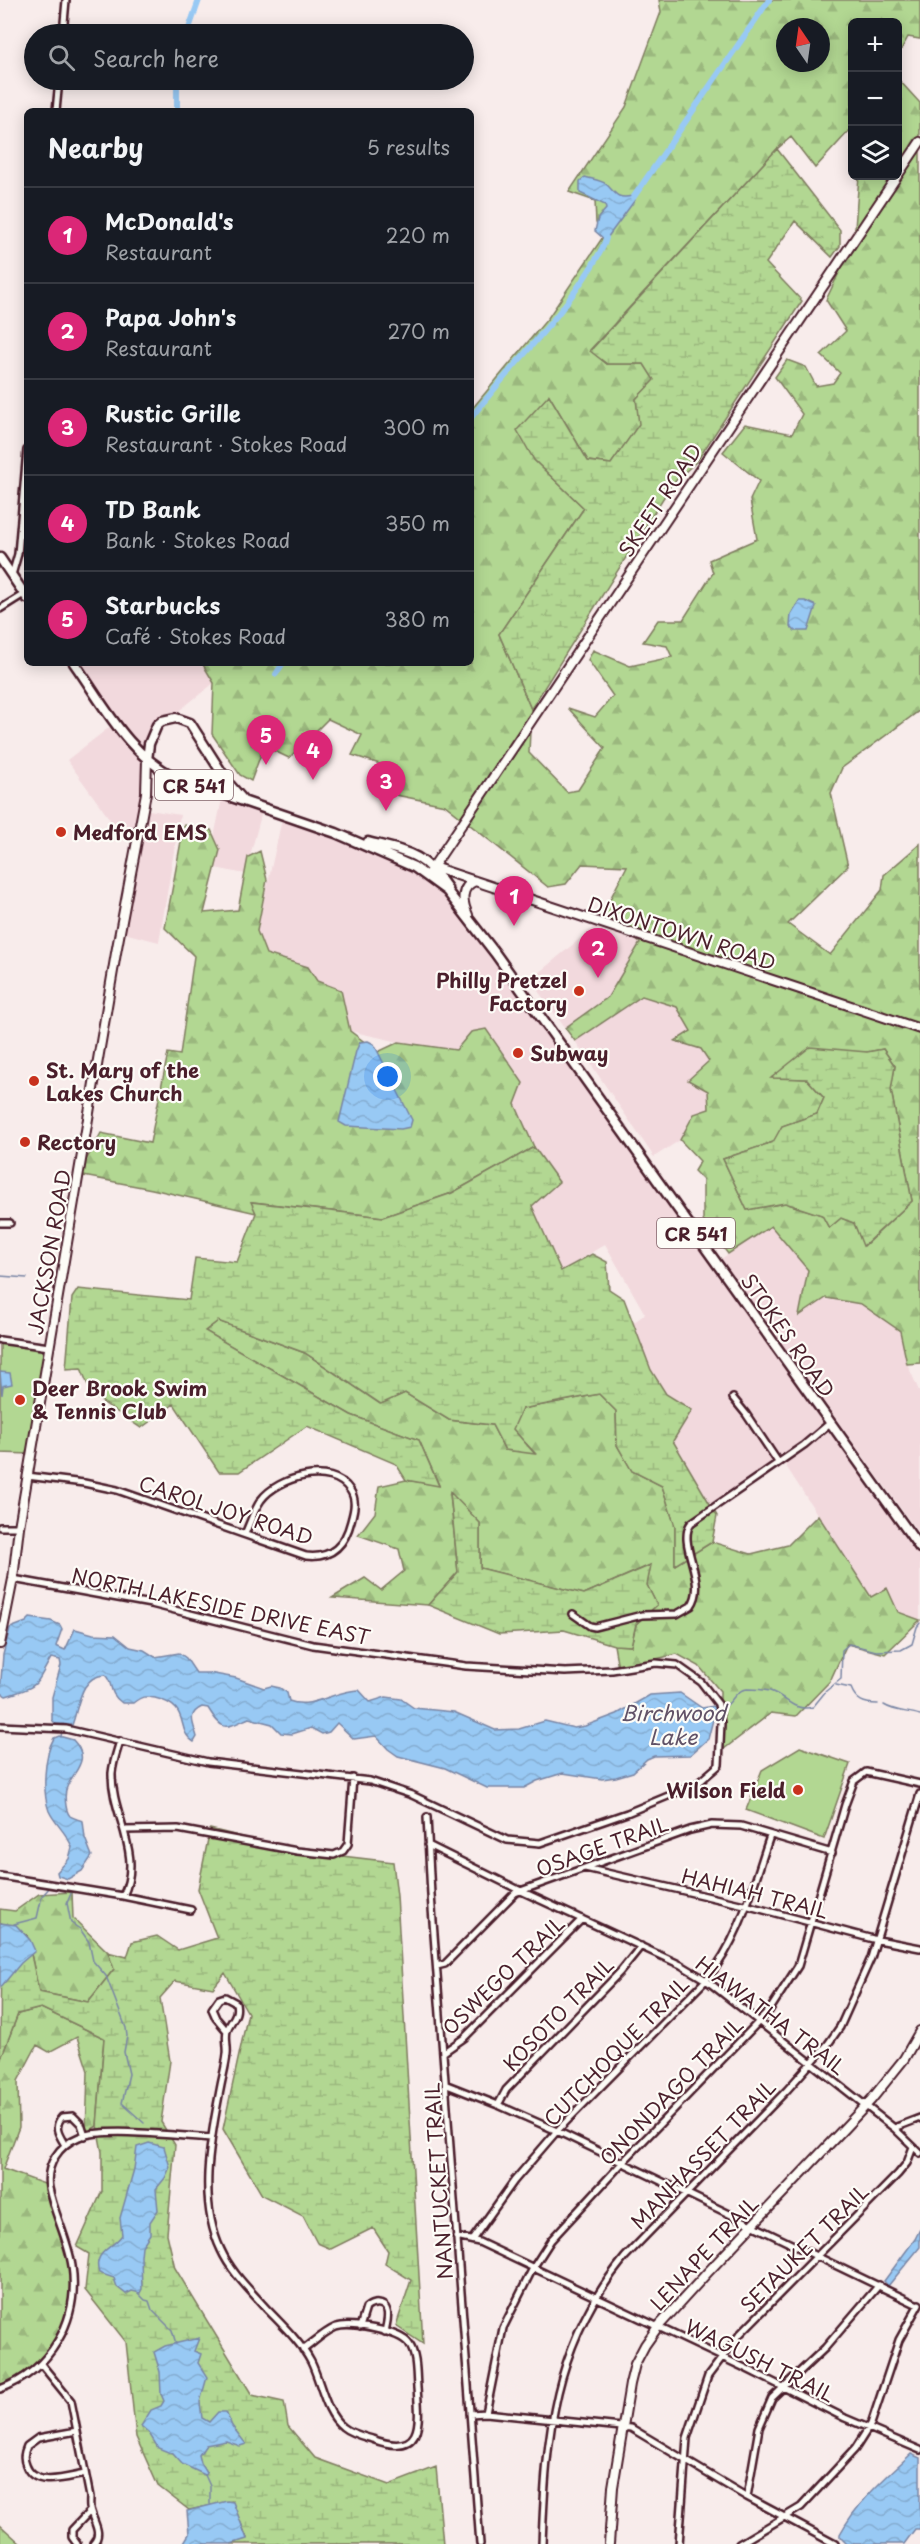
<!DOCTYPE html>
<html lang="en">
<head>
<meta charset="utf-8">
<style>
  :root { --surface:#171b24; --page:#20242c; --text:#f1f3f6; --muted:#9ea1a6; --line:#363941; --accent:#db2777 }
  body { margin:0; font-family:"Playpen Sans",sans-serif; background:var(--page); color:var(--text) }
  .controls { position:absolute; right:18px; top:18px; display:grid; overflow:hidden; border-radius:9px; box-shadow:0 3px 15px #0003 }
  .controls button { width:54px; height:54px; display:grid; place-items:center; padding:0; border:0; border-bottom:2px solid var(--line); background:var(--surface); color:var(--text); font:30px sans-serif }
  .compass { position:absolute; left:776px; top:18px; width:54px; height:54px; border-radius:50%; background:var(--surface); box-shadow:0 3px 15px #0003; rotate:347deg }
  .you { position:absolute; left:388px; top:1077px; width:21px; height:21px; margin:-15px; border:4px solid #fff; border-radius:50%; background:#1a73e8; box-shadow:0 0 0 9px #1a73e833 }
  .badge { display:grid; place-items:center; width:39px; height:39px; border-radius:50%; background:var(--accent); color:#fff; font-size:20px; font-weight:700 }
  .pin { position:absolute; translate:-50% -50px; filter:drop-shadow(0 2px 3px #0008) }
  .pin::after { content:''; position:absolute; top:32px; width:21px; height:18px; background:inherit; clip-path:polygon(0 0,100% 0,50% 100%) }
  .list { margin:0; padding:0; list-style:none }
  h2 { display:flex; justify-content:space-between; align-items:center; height:78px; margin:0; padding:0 24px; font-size:26px }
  h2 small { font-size:20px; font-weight:400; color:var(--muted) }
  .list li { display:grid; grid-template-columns:39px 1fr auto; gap:18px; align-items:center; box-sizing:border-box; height:96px; padding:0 24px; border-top:2px solid var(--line) }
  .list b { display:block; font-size:22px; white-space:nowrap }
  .list p { margin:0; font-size:20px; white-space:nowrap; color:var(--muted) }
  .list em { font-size:20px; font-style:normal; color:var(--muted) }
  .icon { flex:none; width:33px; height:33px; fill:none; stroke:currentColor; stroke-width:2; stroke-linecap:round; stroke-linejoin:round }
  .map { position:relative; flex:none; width:920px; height:2544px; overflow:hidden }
  .search { position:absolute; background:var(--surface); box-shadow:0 3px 15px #0003; left:24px; top:24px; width:450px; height:66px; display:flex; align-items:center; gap:15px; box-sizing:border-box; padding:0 21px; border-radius:33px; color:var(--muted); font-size:22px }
  .panel { position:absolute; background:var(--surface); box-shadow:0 3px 15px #0003; left:24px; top:108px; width:450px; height:558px; border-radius:9px }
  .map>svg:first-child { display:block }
  .built { fill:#f2d9dd }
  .forest { fill:url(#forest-firs); stroke:#7e7b5e; stroke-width:1.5; fill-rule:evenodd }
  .wetland { fill:url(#wetland-marsh); stroke:#7e7b5e; stroke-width:1.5 }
  .pitch { fill:#b2d792; stroke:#7e7b5e; stroke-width:1.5 }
  .water { fill:url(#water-waves); stroke:#7985a4; stroke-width:1.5 }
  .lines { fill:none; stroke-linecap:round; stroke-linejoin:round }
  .stream { stroke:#7985a4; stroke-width:1.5 }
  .canal { stroke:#98c9f4; stroke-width:6 }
  .street-casing { stroke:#4a1f2b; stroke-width:10 }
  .secondary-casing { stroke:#4a1f2b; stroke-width:12 }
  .primary-casing { stroke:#4a1f2b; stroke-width:13 }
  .street { stroke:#fdfcf7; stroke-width:5 }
  .secondary { stroke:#fdfcf7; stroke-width:8 }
  .primary { stroke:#fdfcf7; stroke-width:8 }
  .poi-dot { fill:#c8321e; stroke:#fdfcf7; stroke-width:2 }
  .labels { text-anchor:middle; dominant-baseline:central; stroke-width:4.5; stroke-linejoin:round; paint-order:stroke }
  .shield { fill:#fdfcf7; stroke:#806168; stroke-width:1.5 }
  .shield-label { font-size:18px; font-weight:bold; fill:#4a1f2b }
  .street-label { font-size:20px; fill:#4a1f2b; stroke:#fdfcf7 }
  .poi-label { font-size:20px; font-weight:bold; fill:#4a1f2b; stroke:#fdfcf7; text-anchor:start }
  .water-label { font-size:21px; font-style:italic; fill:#615267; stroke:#fdfcf7 }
</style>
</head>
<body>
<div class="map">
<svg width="920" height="2544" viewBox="0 0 920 2544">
  <defs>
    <pattern id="forest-firs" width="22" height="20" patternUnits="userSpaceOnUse" patternTransform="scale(1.5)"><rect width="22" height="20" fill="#b2d792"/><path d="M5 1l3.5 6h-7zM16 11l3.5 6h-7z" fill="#9bb87e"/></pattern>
    <pattern id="wetland-marsh" width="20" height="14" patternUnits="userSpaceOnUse" patternTransform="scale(1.5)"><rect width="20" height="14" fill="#b2d792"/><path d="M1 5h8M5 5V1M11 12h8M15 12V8" fill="none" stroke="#9bb87e"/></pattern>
    <pattern id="water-waves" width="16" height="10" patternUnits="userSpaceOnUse" patternTransform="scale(1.5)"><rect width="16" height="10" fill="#98c9f4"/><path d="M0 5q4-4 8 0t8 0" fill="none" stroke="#84acd1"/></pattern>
  </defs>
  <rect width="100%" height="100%" fill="#f8eceb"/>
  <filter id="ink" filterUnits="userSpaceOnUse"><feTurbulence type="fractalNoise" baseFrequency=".0167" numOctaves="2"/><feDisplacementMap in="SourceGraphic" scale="12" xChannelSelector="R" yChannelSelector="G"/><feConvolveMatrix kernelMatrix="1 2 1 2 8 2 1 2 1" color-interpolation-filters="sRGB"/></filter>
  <g filter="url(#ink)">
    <path class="built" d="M74 663H202L214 683 152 732 143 809 180 815 159 942 120 932 139 828 114 825 67 760 115 723Z
      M223 794 263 808 245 874 215 868 220 850 214 837Z
      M283 815 406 863 447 891 920 1548V1620L898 1612 871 1597 782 1460 713 1509 673 1441 692 1410 666 1394 651 1370 633 1323 645 1314 605 1244 561 1272 532 1206 559 1182 534 1147 515 1103 471 1032 456 1050 399 1042 350 1031 340 990 317 982 307 967 266 954 257 931Z
      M594 927 640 943 608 997 565 1028 530 980Z
      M642 996 677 1007 691 1031 675 1041 701 1049 709 1062V1109L694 1114 680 1140 654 1157 575 1041Z
      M771 1226 808 1270 799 1315 824 1299 861 1304 900 1331 906 1361 920 1393V1535L721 1259Z"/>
    <path class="forest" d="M659 0H920V39L908 37 898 55V22H852V133L849 131 815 168 791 137 777 149 590 350 607 364H644L655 380 636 399 640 424 611 464 588 461 549 395 534 460 584 508 499 634 531 709 529 753 567 792 578 790 605 748 568 708 595 717 613 696 588 660 593 650 630 666 672 657 667 646 643 642 658 620H683L713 573 709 560 757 539 750 500 759 481 723 452 745 424 792 434 802 414 775 377 787 360 806 367 816 386 833 383 840 373 821 355 846 331 826 300 854 241 859 176H898V79L920 103V710L842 768 831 793 848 866 788 924 830 955 882 890 884 875 920 844V1363L907 1364 900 1331 861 1304 826 1298 799 1316 808 1270 771 1226 728 1254 703 1220V1180L694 1171 700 1161 680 1140 694 1114 709 1109 708 1091 688 1080 709 1061 701 1049 675 1041 691 1031 677 1007 642 996 575 1041 565 1028 608 997 640 943 602 915 627 866 582 864 566 884 548 887 445 805 396 795 383 777 389 767 352 755 362 735 328 719 289 758 264 746 251 781 240 775 212 734 214 683 202 663H471V410L548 318 609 228 596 223 595 201 569 192 626 107 661 12ZM785 27H821V63H785ZM883 1049 895 1066 891 1090 912 1201 864 1246 854 1223 841 1218 829 1228 822 1215 785 1203 747 1210 723 1159 774 1142 782 1126 817 1114 824 1098 807 1079 772 1077 867 1052Z
      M184 825 211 830 220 850 204 913 238 910 248 857 260 851 267 880 257 931 266 954 308 967 317 981 341 990 350 1031 378 1052 399 1042 456 1050 471 1032 486 1029 523 1083 515 1104 534 1147 452 1193 383 1217 252 1202 256 1213 152 1189 78 1175 101 1133 150 1143 168 1053 180 1055 194 956 165 928Z
      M218 1321 305 1353 380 1404 405 1393 449 1420 492 1425 505 1450 535 1453 512 1429 522 1409 599 1394 616 1411 617 1445 632 1471 662 1486 675 1526V1565L712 1542 751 1554 788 1545 818 1515 871 1597 887 1588 898 1612 920 1620 885 1654 847 1644 830 1681 796 1716 771 1713 720 1752V1691L699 1666 677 1654 618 1668 614 1645 631 1646 636 1624 657 1605 647 1585 650 1565 584 1594 480 1568V1523L450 1494 458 1572 428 1605 332 1598 365 1578 381 1590 404 1571 399 1549 358 1535 375 1513 379 1486 406 1480 439 1485 419 1440 351 1415 205 1331Z
      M72 1892 73 1918 108 1952 114 1969 88 2002 39 1992 27 1935 0 1926V1909L15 1911 39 1894Z
      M41 2008 104 2038 97 2126 86 2133 88 2071 77 2037 49 2052 37 2045 18 2081 19 2127 3 2169 50 2186 71 2260 70 2312 51 2351 22 2379 0 2388V2061L18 2014Z
      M0 2525 21 2544H0Z"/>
    <path class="wetland" d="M777 149 840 230V246L832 257 795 221 766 263 802 301 697 461 672 484 531 709 499 634 584 508 534 460 517 430 549 395 588 461 611 464 639 424 636 399 654 380 644 364H607L590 351Z
      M810 1047 867 1052 883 1049 895 1066 891 1090 912 1201 863 1246 854 1223 841 1218 829 1228 822 1215 785 1203 747 1210 723 1159 773 1142 782 1126 817 1114 824 1098 807 1079 771 1078Z
      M534 1147 559 1182 532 1206 561 1271 592 1254 607 1262 609 1289 624 1299 651 1370 666 1394 692 1410 673 1441 717 1516 712 1542 675 1565V1526L662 1486 632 1471 617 1445 616 1411 599 1394 522 1409 513 1429 535 1454 505 1450 492 1425 449 1420 405 1393 381 1404 305 1353 218 1321 205 1331 351 1415 419 1440 439 1486 406 1480 396 1464 307 1426 239 1472H219L174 1404 141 1428 92 1395 81 1368 66 1369 72 1298 78 1289 189 1300 195 1258 237 1262 256 1213 251 1202 383 1217 452 1193Z
      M450 1492 480 1523V1568L584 1594 651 1565 647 1585 657 1605 636 1624 631 1646 614 1645 564 1630 499 1634 428 1605 458 1572Z
      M210 1829 299 1851 393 1862 397 1896 423 2344 396 2326 411 2280 385 2264 388 2251 373 2228 331 2249 317 2243 303 2216 262 2195 223 2129 248 2013 225 1973 213 1988 175 1981 160 1998 170 2061 161 2122 175 2145 167 2234 175 2268 252 2395 284 2402 288 2426 315 2458 389 2485 436 2467 443 2544H231L247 2538 232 2501 189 2510 158 2486 136 2437 126 2342 85 2290 89 2254 77 2247 102 2191V2152L97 2126 104 2038 41 2008 18 2014 0 2061 1 1923 27 1935 39 1992 88 2002 114 1969 108 1952 127 1957 132 1942 157 1936 178 1950 217 1938 198 1889Z"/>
    <path class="pitch" d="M0 1340 49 1347 31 1454 0 1453Z
      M800 1747 850 1764 824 1839 746 1810 762 1770Z"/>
    <path class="water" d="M585 177C591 179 601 180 606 184 615 192 616 200 632 196L635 200 607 238 604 239 595 231 598 218 606 209 605 205 580 193V181Z
      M799 601H805L816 606 808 631H795L790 626 791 614Z
      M368 1041 374 1044 412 1120 410 1127 401 1129 346 1126 339 1122 356 1051 360 1042Z
      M0 1372 10 1373 12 1384 3 1386 2 1395Z
      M30 1618 51 1621 60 1625 62 1629 56 1646 65 1650 75 1629 93 1634 115 1635 130 1647 144 1650 155 1657 179 1653 186 1658 196 1673H209L236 1678 264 1688 271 1686 280 1688 287 1693 289 1701C312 1710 335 1690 359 1690L370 1702 386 1697 401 1699 414 1708 454 1712 495 1730 519 1729 545 1721 574 1728 585 1726 617 1714 650 1695 680 1693 702 1708 714 1706 715 1712 708 1739 690 1755 654 1756 647 1759 633 1772 616 1777 602 1779 563 1773 537 1781 524 1788H487L445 1768 398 1756 388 1749 376 1736 354 1739 337 1723 329 1732 322 1734 311 1728 292 1734 281 1733 272 1724 249 1718C224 1729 223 1732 208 1708L202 1707C186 1714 194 1725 197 1737L194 1742C174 1730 193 1707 155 1698 144 1696 142 1696 133 1703H122C107 1692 114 1683 105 1675 79 1676 79 1708 72 1725L56 1724 52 1720V1697L61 1665 60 1660 51 1658C34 1687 40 1686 6 1696L0 1692 3 1655 10 1628 26 1622Z
      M59 1736 73 1740C92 1760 74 1770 67 1787 64 1793 65 1811 70 1816 73 1818 80 1820 83 1821L85 1838 92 1856 82 1871 68 1879 58 1876 57 1872 69 1859 72 1847C67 1833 55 1824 49 1811 42 1792 44 1755 54 1738Z
      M0 1923 16 1925 30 1940 35 1951 21 1963 0 1988Z
      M149 2143 164 2147 170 2167 165 2178 156 2189 158 2210 150 2222V2234L142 2246 141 2256 142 2289 140 2293 132 2291 126 2294 117 2287 114 2278 99 2273C92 2252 112 2249 122 2235L120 2218 134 2169 137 2147Z
      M920 2229V2247L888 2286 884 2281 915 2239Z
      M199 2338 194 2351 201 2354 198 2363 207 2377 200 2402 202 2418 209 2422 218 2412H226L232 2426 246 2444 240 2446 226 2441 206 2445 199 2455 201 2463 207 2473 205 2475 182 2464 173 2454 158 2448 149 2433 141 2426 151 2410 161 2406 164 2401 161 2394 160 2372 154 2352 165 2346Z
      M911 2454 920 2458V2529H915L904 2544H847L840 2537V2534C858 2501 884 2479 911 2454Z
      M227 2501 233 2502 247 2539 231 2544H183L189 2534 187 2511Z"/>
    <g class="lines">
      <path class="stream" d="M0 1276 27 1278
        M836 1685 851 1688C856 1701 864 1704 878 1704
        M884 1705C895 1712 908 1711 920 1715
        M721 1709C732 1705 734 1690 747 1689 752 1689 765 1690 770 1691 786 1696 792 1712 813 1707L826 1691 841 1679 842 1650 849 1644 876 1651 901 1650 912 1644 917 1627 920 1623
        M61 1737 63 1724
        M72 1891 67 1903 71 1923 80 1929 89 1942 93 1961 106 1976 126 2028 127 2036 124 2052 129 2074 122 2103 144 2123
        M14 1924 37 1918 42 1896 51 1886
        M137 2292 145 2300 149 2301 152 2310 172 2330 176 2344
        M205 2475 210 2486V2504"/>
      <path class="canal" d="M187 34 199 0
        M177 111V80
        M633 198 769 0
        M471 418C510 367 558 321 592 266 597 257 604 248 606 238
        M276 674 283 663"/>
      <defs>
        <path id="street" d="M63 34 66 0
          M56 111 59 80
          M12 575 18 554 27 450
          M0 609 24 594
          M0 1223H10
          M0 1340 49 1347
          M733 1398 746 1414 778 1462
          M27 1476 84 1483 117 1490 306 1556C332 1559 345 1545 351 1521 354 1510 357 1500 350 1490 331 1462 278 1477 261 1500 254 1510 250 1523 245 1534
          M0 1527H19
          M573 1614 590 1626 595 1627 642 1615 677 1614 691 1606C709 1582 676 1544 691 1523L804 1445 830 1423
          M0 1726 66 1729 208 1762 370 1781 412 1795 507 1840 540 1843 627 1813 697 1784 719 1765 721 1723 718 1704 701 1682 677 1665 656 1663 612 1670 565 1672 466 1666 313 1645 151 1604 13 1579
          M120 1741C117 1751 113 1762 112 1773 111 1815 144 1853 123 1896
          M427 1817 431 1895 480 2544
          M125 1830 178 1829 297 1851 334 1855 343 1851 348 1844 353 1778
          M428 1845 521 1891 681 1965 706 1980 894 2128 920 2153
          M585 1868 749 1906 873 1939 920 1948
          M0 1876 123 1896 191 1910
          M437 1966 445 1964 515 1893 690 1830 712 1825 741 1826 832 1853
          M227 2031 216 2018 212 2009 219 1999 225 1997 236 2003C239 2017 230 2020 227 2031 225 2038 228 2047 227 2054 226 2064 223 2075 221 2085 211 2137 197 2200 221 2250 231 2272 249 2289 265 2307 281 2324 300 2341 311 2362 321 2382 325 2413 343 2427 350 2433 362 2436 372 2439 423 2458 420 2425 417 2388 416 2374 417 2355 409 2344 400 2331 351 2322 336 2327 324 2332 314 2342 303 2350
          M444 2052 464 2038 582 1919
          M447 2085 498 2105 557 2131 918 2305
          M498 2105 506 2090 620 1972 641 1946
          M894 2128 920 2118
          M65 2145C59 2135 53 2127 62 2117L73 2116 81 2124 85 2136
          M456 2237 479 2242 747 2369 845 2418 920 2450
          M472 2240 514 2181 557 2131 706 1980C740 1940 753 1885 770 1836
          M360 2327 366 2308C372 2303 384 2301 387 2311 389 2317 386 2326 385 2332
          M41 2364 71 2401 90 2497C90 2501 89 2508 91 2512 94 2523 103 2534 93 2544
          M0 2389C50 2371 80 2320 72 2266 68 2239 54 2214 49 2188 45 2165 59 2145 79 2137 106 2127 179 2136 211 2138
          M486 2413 503 2328 533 2268 551 2240 623 2162 769 2011 798 1966 845 1805 854 1781 866 1772 920 1784
          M470 2414 486 2413 631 2428 747 2497 835 2544
          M77 2431 38 2438 27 2446C24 2453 23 2458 26 2465 34 2489 67 2477 85 2474
          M747 2497 759 2428 772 2398 825 2348 879 2285
          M77 2544 72 2537V2530L90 2511
          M542 2544C546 2436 553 2344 625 2257L787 2090 828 2044 840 2027 871 1958 920 1794
          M679 2544 687 2438 708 2376 740 2334 898 2174 907 2163 913 2147
          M739 2544 801 2507 855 2449 871 2424 899 2340 919 2304"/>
        <path id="secondary" d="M433 867 920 1029
          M429 873 920 142
          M468 915C462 902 460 887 475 881
          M0 1644 13 1579 19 1527 116 953 146 793 147 760
          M609 2544 613 2487 630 2384 635 2364 645 2345 657 2328 708 2272 871 2100 904 2059 920 2031"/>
        <path id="primary" d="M0 558 27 598
          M74 663C104 705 129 757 179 779L336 833 414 867 447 891 495 953 920 1548
          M147 760 149 744 157 725 162 721 176 718 190 723 229 784 243 800
          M368 842C407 852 424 853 447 888"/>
      </defs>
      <use href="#street" class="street-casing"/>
      <use href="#secondary" class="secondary-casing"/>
      <use href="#primary" class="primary-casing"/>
      <use href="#street" class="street"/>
      <use href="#secondary" class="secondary"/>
      <use href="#primary" class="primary"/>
    </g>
  </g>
  <g class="poi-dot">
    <circle cx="61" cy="832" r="6"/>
    <circle cx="579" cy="991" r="6"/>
    <circle cx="518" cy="1053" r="6"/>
    <circle cx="34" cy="1081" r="6"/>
    <circle cx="25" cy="1142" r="6"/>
    <circle cx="20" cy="1400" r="6"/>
    <circle cx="798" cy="1790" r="6"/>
  </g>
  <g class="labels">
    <g class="shield">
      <rect x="155" y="770" width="78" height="30" rx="4.5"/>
      <rect x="657" y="1218" width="78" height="30" rx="4.5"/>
    </g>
    <g class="shield-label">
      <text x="194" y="785">CR 541</text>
      <text x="696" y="1233">CR 541</text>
    </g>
    <g class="street-label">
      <text transform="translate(660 500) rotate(-56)">SKEET ROAD</text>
      <text transform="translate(682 933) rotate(18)">DIXONTOWN ROAD</text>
      <text transform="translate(49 1252) rotate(-80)">JACKSON ROAD</text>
      <text transform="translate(788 1335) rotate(55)">STOKES ROAD</text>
      <text transform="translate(226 1510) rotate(18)">CAROL JOY ROAD</text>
      <text transform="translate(221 1606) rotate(12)">NORTH LAKESIDE DRIVE EAST</text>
      <text transform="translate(602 1846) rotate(-20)">OSAGE TRAIL</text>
      <text transform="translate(755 1893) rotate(14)">HAHIAH TRAIL</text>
      <text transform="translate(503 1975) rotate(-44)">OSWEGO TRAIL</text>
      <text transform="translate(558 2014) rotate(-46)">KOSOTO TRAIL</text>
      <text transform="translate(771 2015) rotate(37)">HIAWATHA TRAIL</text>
      <text transform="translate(616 2051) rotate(-46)">CUTCHOQUE TRAIL</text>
      <text transform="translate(671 2091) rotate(-46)">ONONDAGO TRAIL</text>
      <text transform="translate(703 2154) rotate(-46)">MANHASSET TRAIL</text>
      <text transform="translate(438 2181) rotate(-94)">NANTUCKET TRAIL</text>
      <text transform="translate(804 2248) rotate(-45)">SETAUKET TRAIL</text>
      <text transform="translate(704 2253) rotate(-47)">LENAPE TRAIL</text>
      <text transform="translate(760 2360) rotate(26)">WAGUSH TRAIL</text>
    </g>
    <g class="poi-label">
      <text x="73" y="832">Medford EMS</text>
      <text x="567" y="980" text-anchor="end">Philly Pretzel<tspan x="567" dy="23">Factory</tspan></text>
      <text x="530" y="1053">Subway</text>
      <text x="46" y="1070">St. Mary of the<tspan x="46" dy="23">Lakes Church</tspan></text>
      <text x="37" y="1142">Rectory</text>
      <text x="32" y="1388">Deer Brook Swim<tspan x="32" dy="23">&amp; Tennis Club</tspan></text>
      <text x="786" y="1790" text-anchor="end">Wilson Field</text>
    </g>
    <g class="water-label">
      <text x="673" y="1712">Birchwood<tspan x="673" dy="24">Lake</tspan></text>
    </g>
  </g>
</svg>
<div class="controls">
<button>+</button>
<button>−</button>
<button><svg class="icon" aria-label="layers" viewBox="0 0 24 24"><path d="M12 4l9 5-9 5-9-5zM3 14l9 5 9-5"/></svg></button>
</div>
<svg class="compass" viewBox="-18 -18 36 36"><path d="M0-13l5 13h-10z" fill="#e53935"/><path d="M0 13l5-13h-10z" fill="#9ea1a6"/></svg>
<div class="you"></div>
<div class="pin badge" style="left:514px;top:926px">1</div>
<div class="pin badge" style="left:598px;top:978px">2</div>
<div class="pin badge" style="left:386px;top:811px">3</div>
<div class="pin badge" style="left:313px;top:780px">4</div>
<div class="pin badge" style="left:266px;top:765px">5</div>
<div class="search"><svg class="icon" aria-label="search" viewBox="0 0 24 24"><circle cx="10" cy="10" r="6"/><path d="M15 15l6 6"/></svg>Search here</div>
<section class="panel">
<h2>Nearby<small>5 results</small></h2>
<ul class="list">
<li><span class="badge">1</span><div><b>McDonald's</b><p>Restaurant</p></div><em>220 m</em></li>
<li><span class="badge">2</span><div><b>Papa John's</b><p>Restaurant</p></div><em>270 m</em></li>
<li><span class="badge">3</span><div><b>Rustic Grille</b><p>Restaurant · Stokes Road</p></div><em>300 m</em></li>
<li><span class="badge">4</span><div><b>TD Bank</b><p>Bank · Stokes Road</p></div><em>350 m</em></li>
<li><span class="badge">5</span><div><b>Starbucks</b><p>Café · Stokes Road</p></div><em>380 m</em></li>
</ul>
</section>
</div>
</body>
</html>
